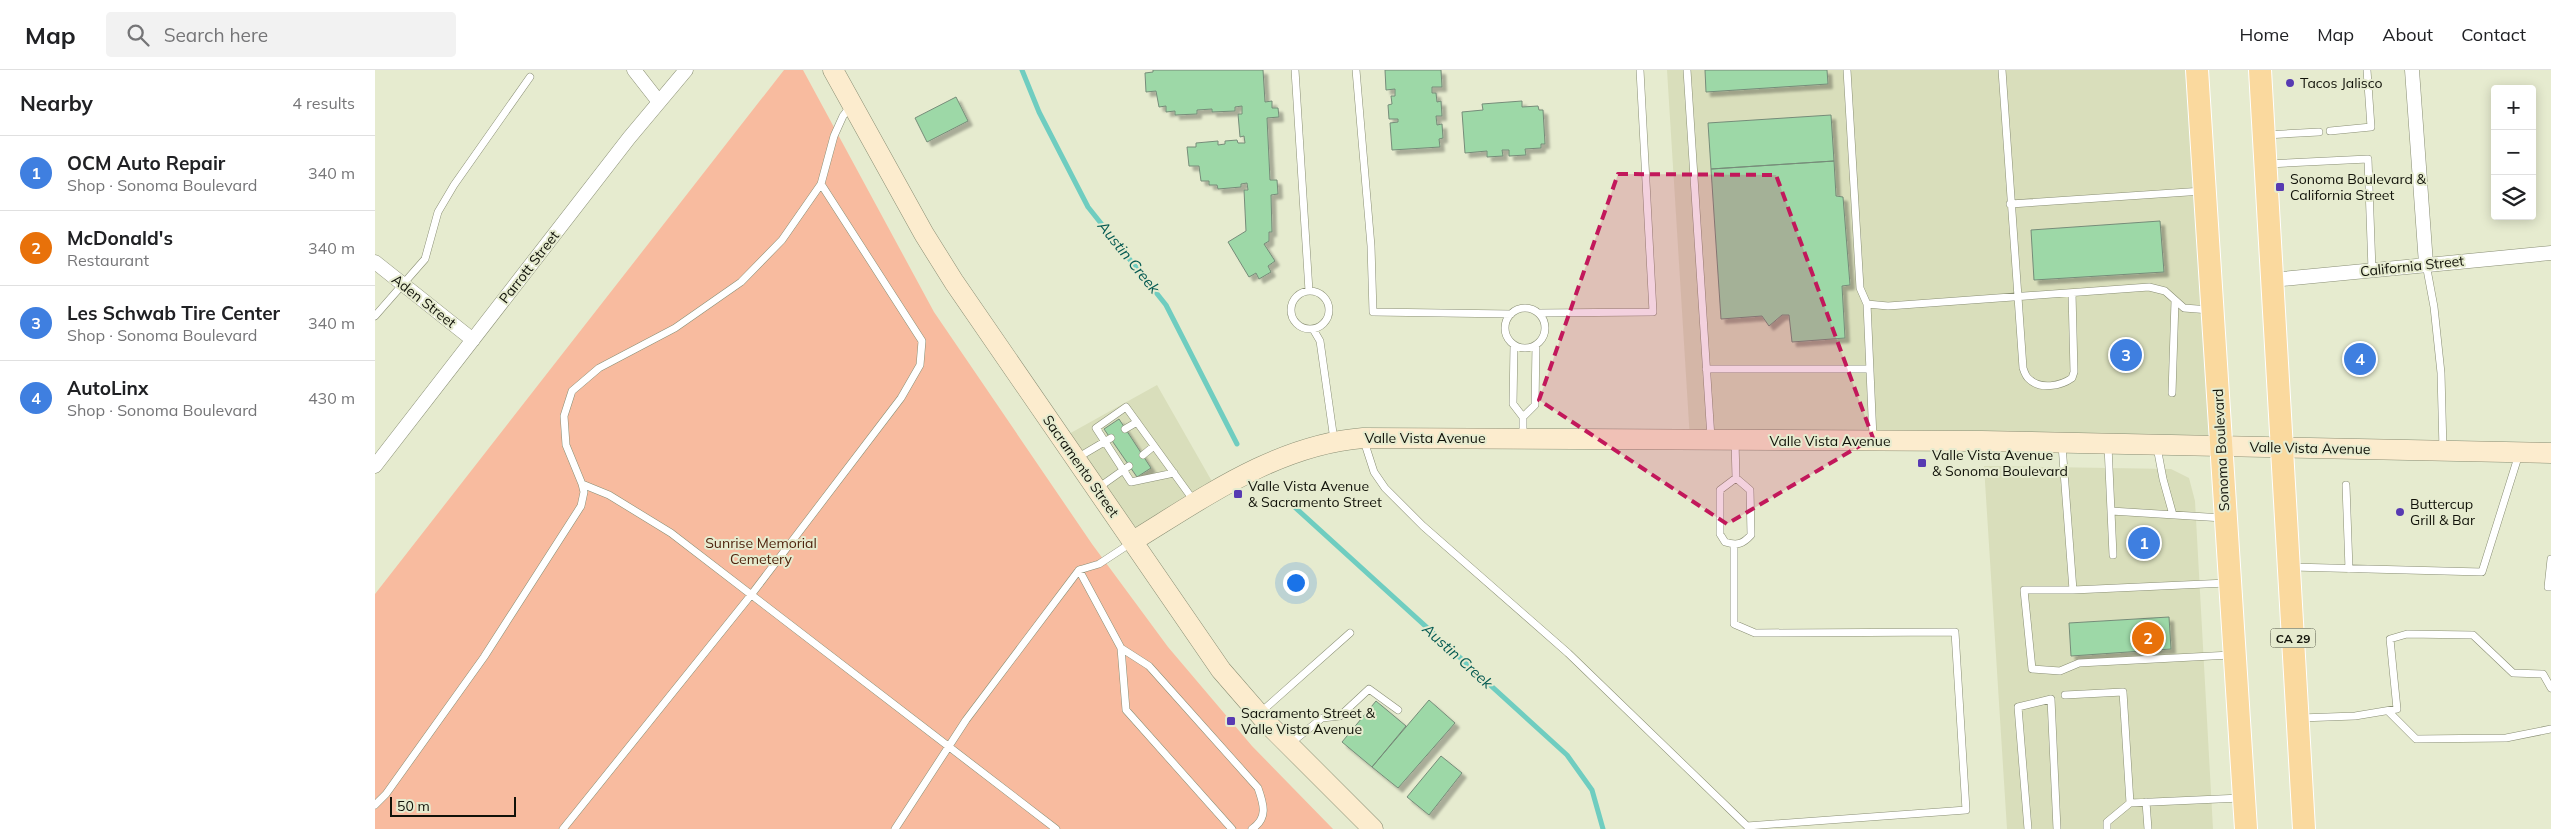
<!DOCTYPE html>
<html lang="en">
<head>
<meta charset="utf-8">
<style>
  :root { --surface:#fff; --page:#f2f2f2; --text:#202124; --muted:#757577; --line:#e0e0e0; --accent:#2563eb }
  body { margin:0; font-family:Mulish,sans-serif; background:var(--page); color:var(--text) }
  .controls { position:absolute; right:15px; top:15px; display:grid; overflow:hidden; border-radius:5px; box-shadow:0 2px 12px #0003 }
  .controls button { width:45px; height:45px; display:grid; place-items:center; padding:0; border:0; border-bottom:1px solid var(--line); background:var(--surface); color:var(--text); font:25px sans-serif }
  .scale { position:absolute; left:15px; bottom:12px; width:126px; box-sizing:border-box; padding-left:5px; border:2px solid #111209; border-top:0; font-size:14px; line-height:18px; white-space:nowrap; color:#111209; -webkit-text-stroke:4px #e6ebcf; paint-order:stroke }
  .you { position:absolute; left:920px; top:512px; width:18px; height:18px; margin:-12px; border:4px solid #fff; border-radius:50%; background:#1a73e8; box-shadow:0 0 0 8px #1a73e833 }
  .badge { display:grid; place-items:center; width:32px; height:32px; border-radius:50%; background:var(--accent); color:#fff; font-size:16px; font-weight:700 }
  .pin { position:absolute; translate:-50% -50%; border:2px solid #fff; box-shadow:0 1px 5px #0006 }
  .list { margin:0; padding:0; list-style:none }
  h2 { display:flex; justify-content:space-between; align-items:center; height:65px; margin:0; padding:0 20px; font-size:21px }
  h2 small { font-size:16px; font-weight:400; color:var(--muted) }
  .list li { display:grid; grid-template-columns:32px 1fr auto; gap:15px; align-items:center; box-sizing:border-box; height:75px; padding:0 20px; border-top:1px solid var(--line) }
  .list b { display:block; font-size:19px; white-space:nowrap }
  .list p { margin:0; font-size:16px; white-space:nowrap; color:var(--muted) }
  .list em { font-size:16px; font-style:normal; color:var(--muted) }
  .icon { flex:none; width:28px; height:28px; fill:none; stroke:currentColor; stroke-width:2; stroke-linecap:round; stroke-linejoin:round }
  .map { position:relative; flex:none; width:2176px; height:759px; overflow:hidden }
  header { display:flex; align-items:center; gap:30px; box-sizing:border-box; height:70px; padding:0 25px; background:var(--surface); border-bottom:1px solid var(--line) }
  header strong { font-size:24px }
  nav { display:flex; gap:28px; margin-inline-start:auto; font-size:18px }
  .search { width:350px; height:45px; background:var(--page); display:flex; align-items:center; gap:12px; box-sizing:border-box; padding:0 18px; border-radius:5px; color:var(--muted); font-size:19px }
  main { display:flex }
  aside { flex:1; background:var(--surface) }
  .map>svg:first-child { display:block }
  .built { fill:#d9debb }
  .green { fill:#f8bb9f }
  .lines { fill:none; stroke-linecap:round; stroke-linejoin:round }
  .stream { stroke:#6fcdc0; stroke-width:5 }
  .building { fill:#9dd8a7; stroke:#768c79; filter:url(#shadow) }
  .lane-casing { stroke:#898e74; stroke-width:8 }
  .street-casing { stroke:#898e74; stroke-width:15 }
  .secondary-casing { stroke:#898e74; stroke-width:21 }
  .primary-casing { stroke:#fff; stroke-width:24 }
  .lane { stroke:#fff; stroke-width:7 }
  .street { stroke:#fff; stroke-width:14 }
  .secondary { stroke:#fcecce; stroke-width:20 }
  .primary { stroke:#fad99e; stroke-width:22 }
  .marked { fill:#c2185b; fill-opacity:0.2; stroke:#c2185b; stroke-width:4; stroke-dasharray:10 6; stroke-linejoin:round }
  .poi-dot { fill:#573ab2; stroke:#e6ebcf; stroke-width:2 }
  .labels { text-anchor:middle; dominant-baseline:central; stroke-width:4; stroke-linejoin:round; paint-order:stroke }
  .shield { fill:#e6ebcf; stroke:#515344; stroke-width:1 }
  .shield-label { font-size:12px; font-weight:bold; fill:#111209 }
  .poi-label { font-size:14px; fill:#111209; stroke:#e6ebcf; text-anchor:start }
  .street-label { font-size:14px; fill:#111209; stroke:#e6ebcf }
  .park-label { font-size:14px; fill:#4e230d; stroke:#e6ebcf }
  .water-label { font-size:15px; font-style:italic; fill:#055a52; stroke:#e6ebcf }
</style>
</head>
<body>
<header>
<strong>Map</strong>
<div class="search"><svg class="icon" aria-label="search" viewBox="0 0 24 24"><circle cx="10" cy="10" r="6"/><path d="M15 15l6 6"/></svg>Search here</div>
<nav><a>Home</a><a>Map</a><a>About</a><a>Contact</a></nav>
</header>
<main>
<aside>
<h2>Nearby<small>4 results</small></h2>
<ul class="list">
<li><span class="badge" style="background:#3f7fe0">1</span><div><b>OCM Auto Repair</b><p>Shop · Sonoma Boulevard</p></div><em>340 m</em></li>
<li><span class="badge" style="background:#e8710a">2</span><div><b>McDonald's</b><p>Restaurant</p></div><em>340 m</em></li>
<li><span class="badge" style="background:#3f7fe0">3</span><div><b>Les Schwab Tire Center</b><p>Shop · Sonoma Boulevard</p></div><em>340 m</em></li>
<li><span class="badge" style="background:#3f7fe0">4</span><div><b>AutoLinx</b><p>Shop · Sonoma Boulevard</p></div><em>430 m</em></li>
</ul>
</aside>
<div class="map">
<svg width="2176" height="759" viewBox="0 0 2176 759">
  <defs>
    <filter id="shadow"><feDropShadow dx="4.5" dy="4.5" stdDeviation="1" flood-color="#0004"/></filter>
  </defs>
  <rect width="100%" height="100%" fill="#e6ebcf"/>
  <path class="built" d="M1292 0H1824L1846 376 1315 370Z
    M782 315 839 415 755 460 692 365Z
    M1609 396 1796 399 1814 408 1820 431 1838 759H1632Z"/>
  <path class="green" d="M409 0H428L559 242 717 474 793 577 877 676 958 759H0V524Z"/>
  <g class="lines">
    <path class="stream" d="M647 0 664 42 713 137 791 235 862 374
      M913 431 1192 685 1217 720 1228 759"/>
  </g>
  <path class="building" d="M778 0H888L890 32 897 31V38H903L904 47 892 48 895 110H902L903 124 896 125 897 162H894V171L889 174 900 191 893 196 896 202 884 209 881 203 874 207 853 172 871 161 869 120H873L872 113 866 114V117L843 119 842 115H834V111H826L824 96H814L812 77H821V73L843 71V75L850 74V71L862 70 863 73H870L869 66 865 67 863 44H867V36L860 37V41L837 42V39L822 40V44L800 45V41L791 42V36L784 37 781 21 771 22 770 3 778 2Z
    M1010 0H1066L1067 17H1057V23H1061L1062 32 1066 31 1067 46H1061L1062 55 1067 54 1068 68 1064 69 1065 77 1017 80 1015 53 1023 52V49H1014L1013 35 1017 34 1016 26H1020V19L1011 20Z
    M1330 0H1452L1453 14 1331 22Z
    M581 27 593 51 552 72 540 48Z
    M1147 31V37L1163 36 1164 40H1168L1170 74H1166V78L1150 79 1151 85 1134 86V80H1127L1128 86 1112 87V81L1090 83 1087 42 1108 40 1107 34Z
    M1456 45 1459 91 1336 99 1333 53Z
    M1459 91 1461 126 1468 127 1475 215 1467 216 1470 268 1417 272 1414 245H1407L1394 256 1387 246 1346 249 1336 99Z
    M1785 151 1789 202 1659 210 1656 160Z
    M744 349 776 398 762 407 729 359Z
    M1794 547 1796 579 1696 586 1694 553Z
    M1054 630 1080 653 1023 718 997 697Z
    M1001 631 1031 656 997 697 967 672Z
    M1066 686 1087 703 1054 745 1032 727Z"/>
  <g class="lines">
    <defs>
      <path id="lane" d="M920 0 934 221
        M981 0 996 176 998 242 1136 244
        M1312 0 1336 368
        M1472 0 1485 218 1492 234 1513 236 1774 217 1790 221 1809 238 1835 240
        M1627 0 1648 298C1649 301 1651 307 1654 309 1665 320 1686 316 1697 308L1699 302 1697 223
        M475 37 468 46 459 66 446 114 407 170 366 212 300 258 224 298 197 321 189 346 191 375 207 414 234 425 296 463 681 759
        M1955 61 1996 57 1992 0
        M1891 65 1944 62
        M1893 94 1993 89 1997 200
        M1635 134 1828 121
        M2051 194 2059 237 2066 303 2068 380
        M916 240a19 19 0 1 1 38 0a19 19 0 1 1-38 0Z
        M1492 234 1498 368
        M1130 258a20 20 0 1 1 40 0a20 20 0 1 1-40 0Z
        M1164 243 1278 242 1265 0
        M0 246 50 189 63 142 79 115 155 7
        M938 259 945 271 959 370
        M1139 275 1138 334 1148 347V368
        M1331 299H1495
        M1797 323 1800 231
        M1148 347 1160 335 1161 275
        M750 359 762 352
        M989 371 999 402 1010 418 1048 456 1193 583 1372 756 1591 740 1580 562 1380 563 1359 554V476
        M1360 371 1361 408 1375 420 1376 465C1368 474 1362 476 1350 472L1345 464V420L1361 408
        M1687 375 1698 520 1852 513
        M1733 376 1738 485
        M1782 377 1788 409 1798 445
        M768 385 779 376
        M702 388 736 368
        M799 403 756 412 721 358 751 337 819 431
        M1971 415 1974 499
        M723 418 754 396
        M1736 441 1848 448
        M2176 489 2173 517H2176
        M1917 497 2107 502 2144 384
        M704 500 746 578 751 640 857 759
        M1698 520H1649L1657 599 1685 601 1704 593 1856 585
        M746 578 774 596 883 718C889 735 893 748 877 759
        M1690 625 1748 622 1755 733 1866 728
        M886 642 975 563
        M2014 642 2041 669 2131 668 2176 659
        M1925 648 1980 646 2022 639 2015 569 2032 564 2098 565 2138 603 2168 604 2176 618
        M916 673 947 648 965 646 994 619 1023 640
        M1771 732 1773 759
        M0 735 11 724 109 587 206 436 209 422 207 414
        M188 759 376 525 526 328 545 295 547 271 446 114
        M520 759 591 650 704 500 724 494 756 473
        M1653 759 1643 637 1676 629 1682 759
        M1732 759V752L1755 733"/>
      <path id="street" d="M259 0 284 32
        M2037 0 2051 194
        M0 192 98 270
        M1897 210 2176 183
        M0 396 254 68 311 0"/>
      <path id="secondary" d="M458 0 549 164 579 212 846 600 892 653 998 759
        M758 471C830 427 902 375 988 368L1607 371 2176 383"/>
      <path id="primary" d="M1822 0 1871 759
        M1885 0 1929 759"/>
    </defs>
    <use href="#lane" class="lane-casing"/>
    <use href="#street" class="street-casing"/>
    <use href="#secondary" class="secondary-casing"/>
    <use href="#primary" class="primary-casing"/>
    <use href="#lane" class="lane"/>
    <use href="#street" class="street"/>
    <use href="#secondary" class="secondary"/>
    <use href="#primary" class="primary"/>
  </g>
  <path class="marked" d="M1243 104 1401 105 1498 368 1352 454 1164 330Z"/>
  <g class="poi-dot">
    <circle cx="1915" cy="13" r="5"/>
    <rect x="1900" y="112" width="10" height="10" rx="2.5"/>
    <rect x="1542" y="388" width="10" height="10" rx="2.5"/>
    <rect x="858" y="419" width="10" height="10" rx="2.5"/>
    <circle cx="2025" cy="442" r="5"/>
    <rect x="851" y="646" width="10" height="10" rx="2.5"/>
  </g>
  <g class="labels">
    <rect class="shield" x="1895.5" y="558.5" width="45" height="19" rx="4"/>
    <g class="shield-label">
      <text x="1918" y="568">CA 29</text>
    </g>
    <g class="poi-label">
      <text x="1925" y="13">Tacos Jalisco</text>
      <text x="1915" y="109">Sonoma Boulevard &amp;<tspan x="1915" dy="16">California Street</tspan></text>
      <text x="1557" y="385">Valle Vista Avenue<tspan x="1557" dy="16">&amp; Sonoma Boulevard</tspan></text>
      <text x="873" y="416">Valle Vista Avenue<tspan x="873" dy="16">&amp; Sacramento Street</tspan></text>
      <text x="2035" y="434">Buttercup<tspan x="2035" dy="16">Grill &amp; Bar</tspan></text>
      <text x="866" y="643">Sacramento Street &amp;<tspan x="866" dy="16">Valle Vista Avenue</tspan></text>
    </g>
    <g class="street-label">
      <text transform="translate(2037 196) rotate(-6)">California Street</text>
      <text transform="translate(154 197) rotate(-52)">Parrott Street</text>
      <text transform="translate(49 231) rotate(38)">Aden Street</text>
      <text x="1050" y="368">Valle Vista Avenue</text>
      <text x="1455" y="371">Valle Vista Avenue</text>
      <text transform="translate(1935 378) rotate(1)">Valle Vista Avenue</text>
      <text transform="translate(1846 380) rotate(-93)">Sonoma Boulevard</text>
      <text transform="translate(706 396) rotate(55)">Sacramento Street</text>
    </g>
    <g class="park-label">
      <text x="386" y="473">Sunrise Memorial<tspan x="386" dy="16">Cemetery</tspan></text>
    </g>
    <g class="water-label">
      <text transform="translate(754 187) rotate(51)">Austin Creek</text>
      <text transform="translate(1083 586) rotate(42)">Austin Creek</text>
    </g>
  </g>
</svg>
<div class="controls">
<button>+</button>
<button>−</button>
<button><svg class="icon" aria-label="layers" viewBox="0 0 24 24"><path d="M12 4l9 5-9 5-9-5zM3 14l9 5 9-5"/></svg></button>
</div>
<div class="scale">50 m</div>
<div class="you"></div>
<div class="pin badge" style="left:1769px;top:473px;background:#3f7fe0">1</div>
<div class="pin badge" style="left:1773px;top:568px;background:#e8710a">2</div>
<div class="pin badge" style="left:1751px;top:285px;background:#3f7fe0">3</div>
<div class="pin badge" style="left:1985px;top:289px;background:#3f7fe0">4</div>
</div>
</main>
</body>
</html>
